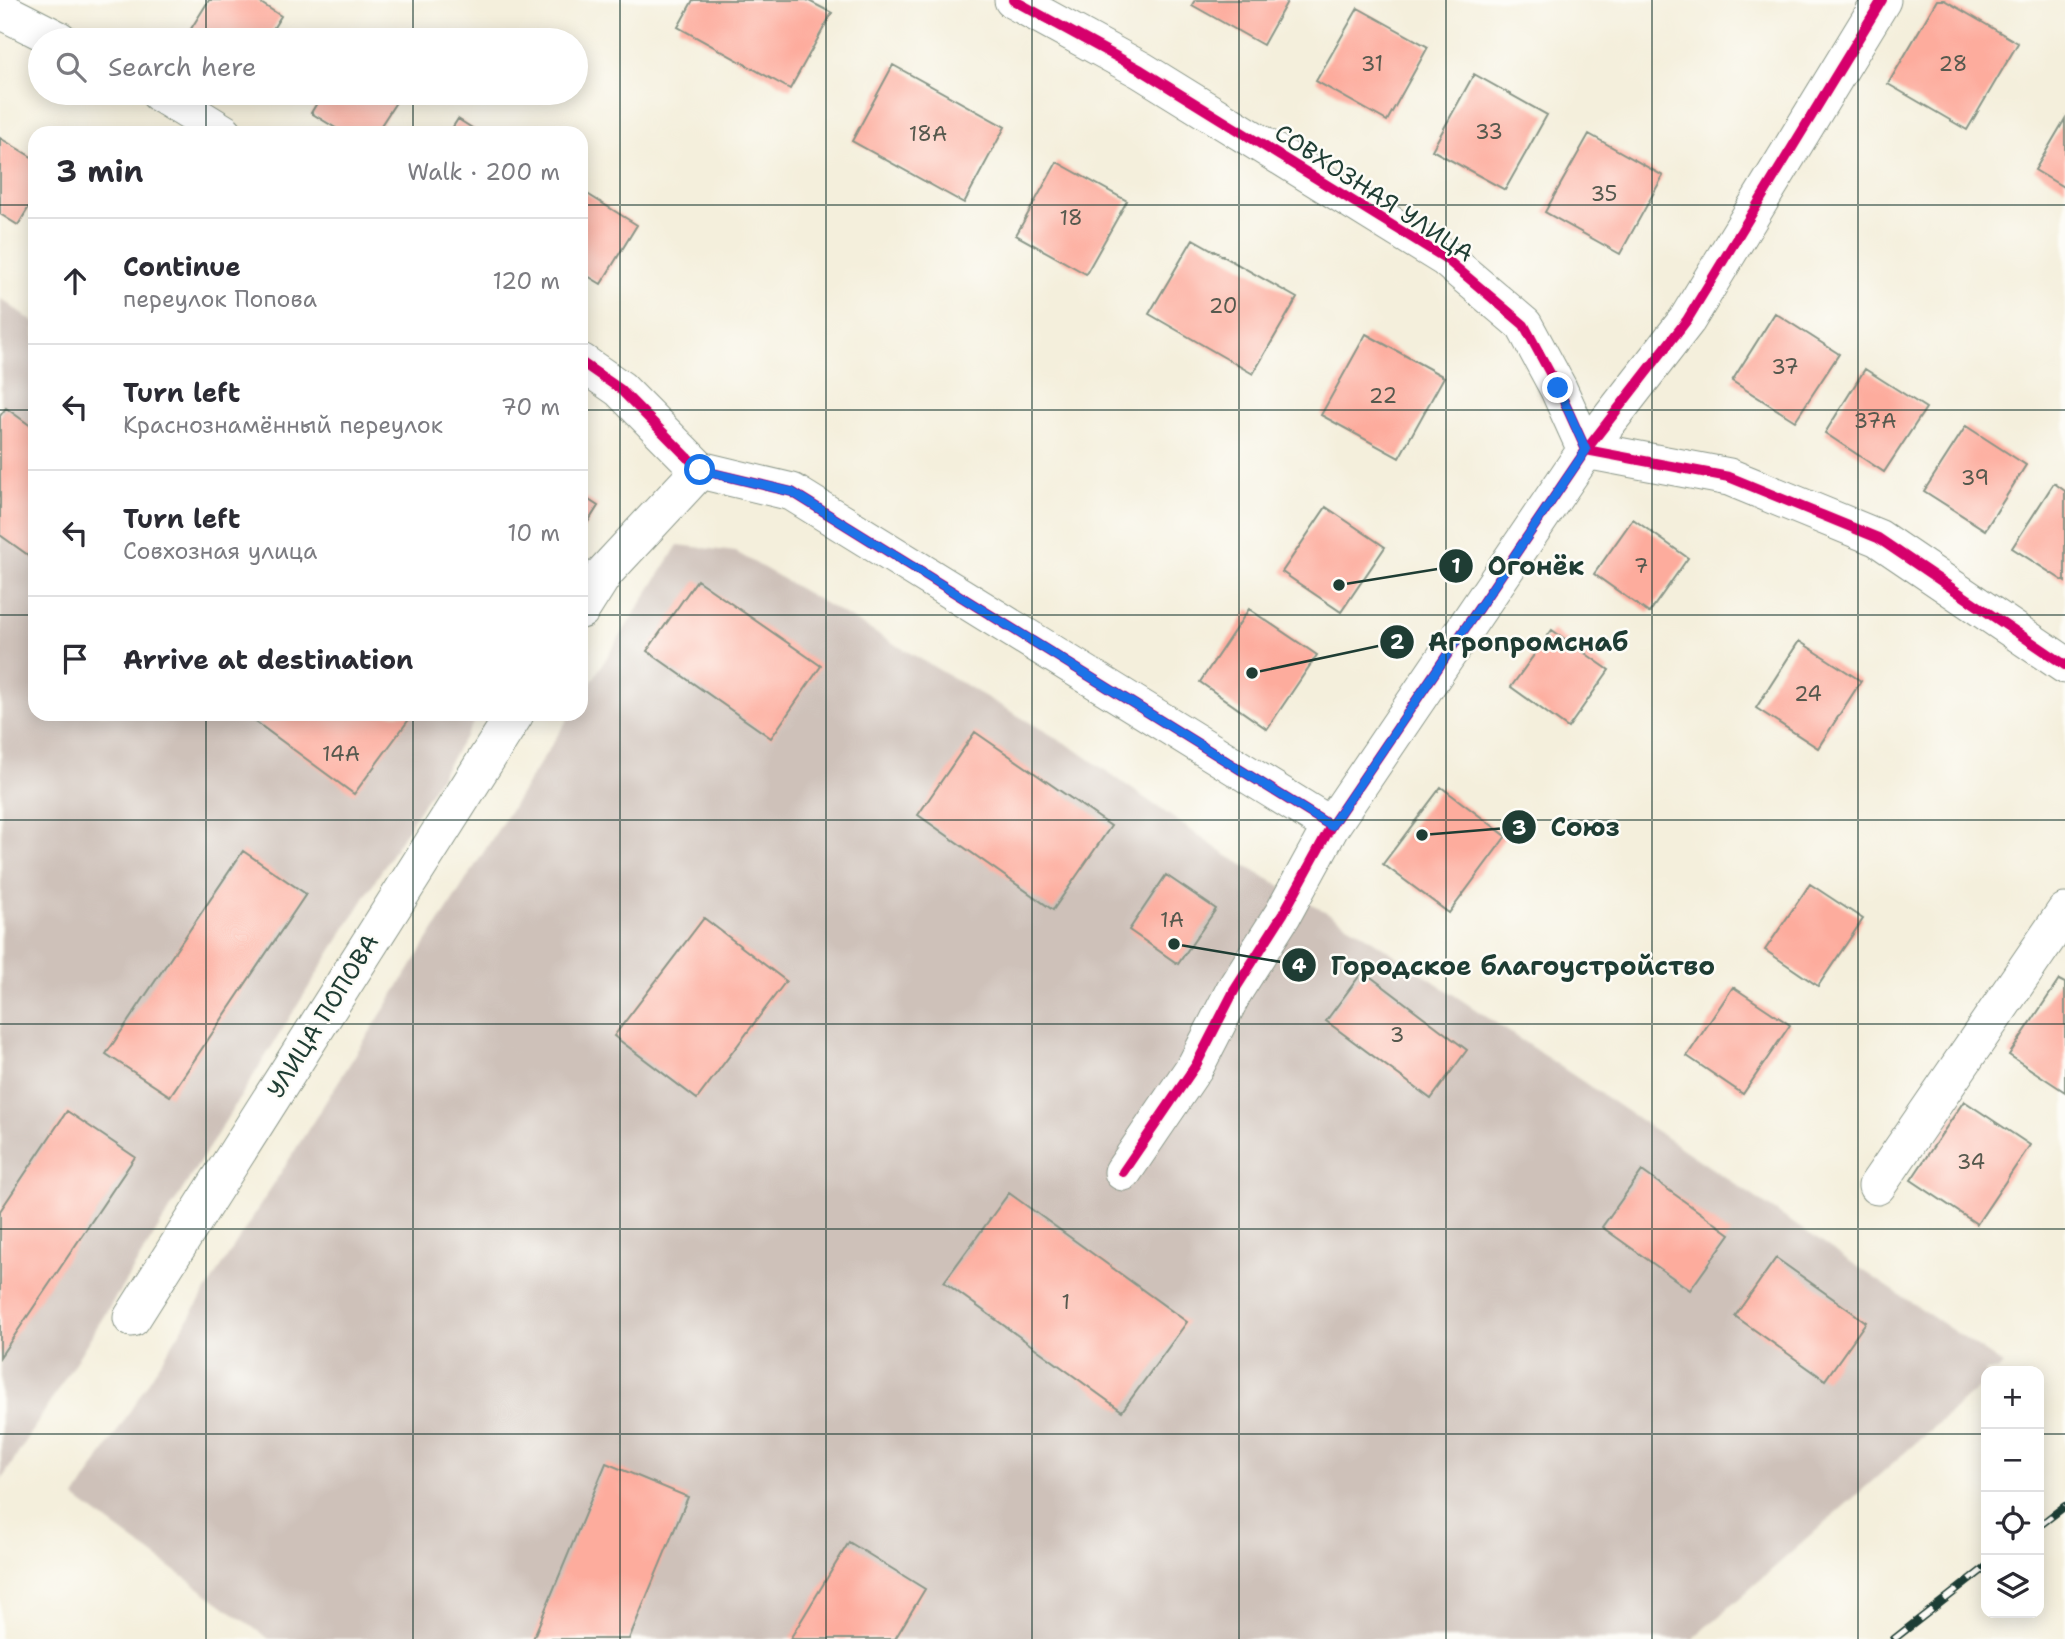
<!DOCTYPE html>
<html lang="en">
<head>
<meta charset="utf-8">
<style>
  :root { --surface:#fff; --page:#f2f2f3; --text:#2b2b33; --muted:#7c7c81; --line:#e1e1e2 }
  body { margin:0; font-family:"Shantell Sans",sans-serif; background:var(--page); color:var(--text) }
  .controls { position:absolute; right:21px; bottom:21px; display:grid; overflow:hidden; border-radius:14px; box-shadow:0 4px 18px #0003 }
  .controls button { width:63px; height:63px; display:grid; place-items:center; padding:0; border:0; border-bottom:2px solid var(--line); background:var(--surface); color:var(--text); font:35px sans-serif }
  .stop { position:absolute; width:21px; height:21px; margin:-16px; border:5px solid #1a73e8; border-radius:50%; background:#fff }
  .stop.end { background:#1a73e8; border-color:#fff; box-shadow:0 2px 7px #0008 }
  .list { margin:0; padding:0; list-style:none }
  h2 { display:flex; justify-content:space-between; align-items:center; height:91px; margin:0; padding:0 28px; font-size:30px }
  h2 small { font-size:23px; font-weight:400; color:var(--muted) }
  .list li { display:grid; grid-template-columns:46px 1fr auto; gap:21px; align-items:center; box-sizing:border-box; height:126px; padding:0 28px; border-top:2px solid var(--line) }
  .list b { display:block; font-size:26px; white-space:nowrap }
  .list p { margin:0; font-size:23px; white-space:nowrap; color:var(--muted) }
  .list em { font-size:23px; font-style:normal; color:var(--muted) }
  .icon { flex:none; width:38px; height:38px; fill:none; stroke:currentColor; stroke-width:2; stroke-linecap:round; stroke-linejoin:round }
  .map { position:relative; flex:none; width:2065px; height:1639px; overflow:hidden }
  .search { position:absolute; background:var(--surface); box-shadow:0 4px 18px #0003; left:28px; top:28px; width:560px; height:77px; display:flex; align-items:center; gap:18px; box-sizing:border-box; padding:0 24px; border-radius:38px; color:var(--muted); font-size:26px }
  .panel { position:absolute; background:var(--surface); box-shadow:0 4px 18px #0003; left:28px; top:126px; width:560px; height:595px; border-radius:21px }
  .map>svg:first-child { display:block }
  .industrial { fill:#cec1b9 }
  .building { fill:#fdac9d }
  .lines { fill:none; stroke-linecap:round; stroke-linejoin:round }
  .street-casing { stroke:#8a9688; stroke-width:39 }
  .street { stroke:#fff; stroke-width:37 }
  .rail-casing { stroke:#1f3d34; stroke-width:8 }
  .rail { stroke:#fdfcf7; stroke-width:5; stroke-dasharray:16; stroke-linecap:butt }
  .cycleway-casing { stroke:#fdfcf7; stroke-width:15 }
  .cycleway { stroke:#d6006c; stroke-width:10 }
  .route { stroke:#1a73e8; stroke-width:9 }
  .grid { fill:none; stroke:#1f3d34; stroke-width:2; stroke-opacity:0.55 }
  .labels { text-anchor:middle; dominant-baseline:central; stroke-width:5; stroke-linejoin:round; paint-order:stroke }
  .number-label { font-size:21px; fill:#56594e }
  .street-label { font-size:24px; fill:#1f3d34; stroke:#fdfcf7 }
  .leader { fill:none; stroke:#1f3d34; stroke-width:2.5 }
  .callout-dot { fill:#1f3d34; stroke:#fdfcf7; stroke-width:2.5 }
  .mark-label { font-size:21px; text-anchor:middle; font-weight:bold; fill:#fff }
  .callout-label { font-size:26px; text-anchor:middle; font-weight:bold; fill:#1f3d34; stroke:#fdfcf7; stroke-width:5; stroke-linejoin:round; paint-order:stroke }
</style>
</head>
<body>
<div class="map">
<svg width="2065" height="1639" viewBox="0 0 2065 1639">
  <rect width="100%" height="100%" fill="#fdfcf7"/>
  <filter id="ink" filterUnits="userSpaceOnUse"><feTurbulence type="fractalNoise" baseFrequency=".0143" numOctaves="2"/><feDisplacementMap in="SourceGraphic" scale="14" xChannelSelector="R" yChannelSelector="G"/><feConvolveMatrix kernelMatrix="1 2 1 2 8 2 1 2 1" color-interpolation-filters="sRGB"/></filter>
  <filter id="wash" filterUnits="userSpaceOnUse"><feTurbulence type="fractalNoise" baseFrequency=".00686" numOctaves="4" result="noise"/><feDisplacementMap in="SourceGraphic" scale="28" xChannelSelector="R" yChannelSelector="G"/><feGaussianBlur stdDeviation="1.57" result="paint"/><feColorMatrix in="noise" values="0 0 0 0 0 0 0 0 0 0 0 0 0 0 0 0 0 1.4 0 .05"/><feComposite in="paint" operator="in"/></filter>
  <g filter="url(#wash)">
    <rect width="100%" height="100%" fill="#f4efdc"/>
    <path class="industrial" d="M1 299 35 323V714H479L1 1481Z
      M678 545 736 552 1072 747 1226 855 1356 929 2004 1365 1997 1371H1986V1381L1693 1639H269L75 1498 571 714H581V698Z"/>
    <g id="blocks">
      <path class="building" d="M209 0H256L281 16 266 40H184Z
        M693 0H807L832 13 790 89 678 27Z
        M1195 0H1288L1263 45 1192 5Z
        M1937 0H1944L2018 43 1967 130 1888 84Z
        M1358 8 1428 47 1387 121 1316 81Z
        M893 65 1005 127 964 203 852 141Z
        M1474 74 1547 115 1505 190 1432 150Z
        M323 93H402L376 133H344L311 113Z
        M458 119 480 133H449Z
        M2065 119V188L2035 170Z
        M1589 134 1663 176 1620 254 1545 212Z
        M0 138 35 159V197L18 225 0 214Z
        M1057 162 1127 201 1086 274 1016 235Z
        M581 190 637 225 601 284 581 272Z
        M1193 239 1297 298 1253 374 1149 314Z
        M1775 313 1839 354 1795 421 1732 381Z
        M1366 334 1444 377 1399 458 1321 415Z
        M1865 369 1926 408 1884 472 1825 433Z
        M6 408 35 429V560L0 535V416Z
        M1966 426 2026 465 1985 530 1924 491Z
        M2054 483 2065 491V582L2012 548Z
        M581 495 598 506 581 533Z
        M1326 507 1385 547 1341 612 1282 572Z
        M1633 519 1688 558 1649 613 1594 574Z
        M697 580 821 666 771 738 647 651Z
        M1249 609 1317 655 1267 729 1200 682Z
        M1552 630 1609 670 1568 728 1511 687Z
        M1799 641 1861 681 1818 748 1756 708Z
        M245 714H413L354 794Z
        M975 732 1111 826 1053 910 918 815Z
        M1441 787 1506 836 1449 913 1383 864Z
        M243 851 306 894 170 1096 106 1054Z
        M1166 875 1216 909 1178 964 1129 930Z
        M1810 884 1863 919 1818 986 1765 950Z
        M704 918 786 981 697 1099 614 1036Z
        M1363 971 1467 1050 1431 1099 1326 1021Z
        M2059 980 2065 983V1092L2009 1055Z
        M1733 987 1790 1025 1743 1094 1687 1056Z
        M1964 1101 2030 1145 1977 1224 1911 1180Z
        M67 1111 135 1157 0 1357V1211Z
        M1642 1171 1730 1234 1690 1290 1602 1227Z
        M1009 1193 1187 1322 1122 1411 944 1282Z
        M1776 1258 1866 1322 1825 1380 1735 1316Z
        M606 1463 688 1497 629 1639H533Z
        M849 1542 925 1589 895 1639H790Z"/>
    </g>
  </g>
  <g filter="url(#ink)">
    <use href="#blocks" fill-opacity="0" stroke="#8a9688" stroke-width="2"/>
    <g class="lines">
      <defs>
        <path id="street" d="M1013 0 1141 70 1445 258 1524 325 1558 388 1586 450 1729 477 1878 538 2065 665
          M0 10 59 40
          M159 93 224 133
          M581 362 620 389 700 470 792 492 1331 826
          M581 610 605 572 700 470
          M1123 1172 1196 1065 1234 991 1283 914 1331 826 1586 450 1687 320 1882 0
          M1877 1186 2065 912
          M132 1318 515 714"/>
      </defs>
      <use href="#street" class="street-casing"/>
      <use href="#street" class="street"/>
      <defs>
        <path id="rail" d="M2039 1526 2065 1506
          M1894 1639 1986 1567"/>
      </defs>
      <use href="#rail" class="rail-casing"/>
      <use href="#rail" class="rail"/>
      <defs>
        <path id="cycleway" d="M1013 0 1141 70 1445 258 1524 325 1558 388 1586 450 1729 477 1878 538 2065 665
          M581 362 620 389 700 470 792 492 1331 826
          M1123 1172 1196 1065 1234 991 1283 914 1331 826 1586 450 1687 320 1882 0"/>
      </defs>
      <use href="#cycleway" class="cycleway-casing"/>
      <use href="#cycleway" class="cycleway"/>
    </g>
  </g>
  <g class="lines" filter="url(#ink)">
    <path class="route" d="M700 470 792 492 1331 826 1586 450 1558 388"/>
  </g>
  <path class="grid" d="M206 0V40M413 0V40M620 0V1639M826 0V1639M1032 0V1639M1239 0V1639M1446 0V1639M1652 0V1639M1858 0V1639M206 93V133M413 93V133M0 205H35M581 205H2065M0 410H35M581 410H2065M0 615H35M581 615H2065M206 714V1639M413 714V1639M0 820H2065M0 1024H2065M0 1229H2065M0 1434H1986M2039 1434H2065"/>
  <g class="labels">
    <g class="number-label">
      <text x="1372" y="64">31</text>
      <text x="1953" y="64">28</text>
      <text x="1489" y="132">33</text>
      <text x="928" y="134">18А</text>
      <text x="1604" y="194">35</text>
      <text x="1071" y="218">18</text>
      <text x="1223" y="306">20</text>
      <text x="1785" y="367">37</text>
      <text x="1383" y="396">22</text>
      <text x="1875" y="421">37А</text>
      <text x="1975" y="478">39</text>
      <text x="1641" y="566">7</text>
      <text x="1808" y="694">24</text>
      <text x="341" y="754">14А</text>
      <text x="1172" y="920">1А</text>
      <text x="1397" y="1035">3</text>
      <text x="1971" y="1162">34</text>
      <text x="1066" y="1302">1</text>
    </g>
    <g class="street-label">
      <text transform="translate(1374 193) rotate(33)">СОВХОЗНАЯ УЛИЦА</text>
      <text transform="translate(323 1016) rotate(-58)">УЛИЦА ПОПОВА</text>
    </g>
  </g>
  <path class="leader" d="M1339 585L1456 566M1252 673L1397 642M1422 835L1519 827M1174 944L1299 965"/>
  <g class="callout-dot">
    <circle cx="1339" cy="585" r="7"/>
    <circle cx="1252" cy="673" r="7"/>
    <circle cx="1422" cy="835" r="7"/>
    <circle cx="1174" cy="944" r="7"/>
    <circle cx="1456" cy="566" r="18"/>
    <circle cx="1397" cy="642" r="18"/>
    <circle cx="1519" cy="827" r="18"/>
    <circle cx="1299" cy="965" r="18"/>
  </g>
  <g class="mark-label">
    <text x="1456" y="573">1</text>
    <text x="1397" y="649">2</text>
    <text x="1519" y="835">3</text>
    <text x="1299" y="973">4</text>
  </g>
  <g class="callout-label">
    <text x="1536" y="575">Огонёк</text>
    <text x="1528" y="651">Агропромснаб</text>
    <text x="1585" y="836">Союз</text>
    <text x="1523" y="975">Городское благоустройство</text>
  </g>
</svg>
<div class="controls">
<button>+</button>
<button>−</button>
<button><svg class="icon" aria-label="locate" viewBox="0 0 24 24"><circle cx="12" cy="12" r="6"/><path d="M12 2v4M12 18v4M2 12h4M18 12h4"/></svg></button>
<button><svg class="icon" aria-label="layers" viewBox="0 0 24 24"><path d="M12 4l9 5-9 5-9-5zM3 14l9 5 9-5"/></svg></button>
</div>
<div class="stop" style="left:700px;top:470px"></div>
<div class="stop end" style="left:1558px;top:388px"></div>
<div class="search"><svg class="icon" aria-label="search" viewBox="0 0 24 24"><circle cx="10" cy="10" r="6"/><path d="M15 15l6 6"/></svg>Search here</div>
<section class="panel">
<h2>3 min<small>Walk · 200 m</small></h2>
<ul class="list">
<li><svg class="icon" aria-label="ahead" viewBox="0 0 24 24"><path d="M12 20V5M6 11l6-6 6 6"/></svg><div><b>Continue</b><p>переулок Попова</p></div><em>120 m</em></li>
<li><svg class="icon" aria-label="left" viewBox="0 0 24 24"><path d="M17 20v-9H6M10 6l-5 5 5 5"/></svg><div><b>Turn left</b><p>Краснознамённый переулок</p></div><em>70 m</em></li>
<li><svg class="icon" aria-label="left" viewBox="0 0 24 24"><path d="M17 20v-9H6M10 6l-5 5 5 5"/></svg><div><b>Turn left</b><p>Совхозная улица</p></div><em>10 m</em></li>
<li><svg class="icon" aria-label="arrive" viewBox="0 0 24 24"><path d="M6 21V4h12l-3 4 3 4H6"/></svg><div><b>Arrive at destination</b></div></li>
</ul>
</section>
</div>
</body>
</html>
